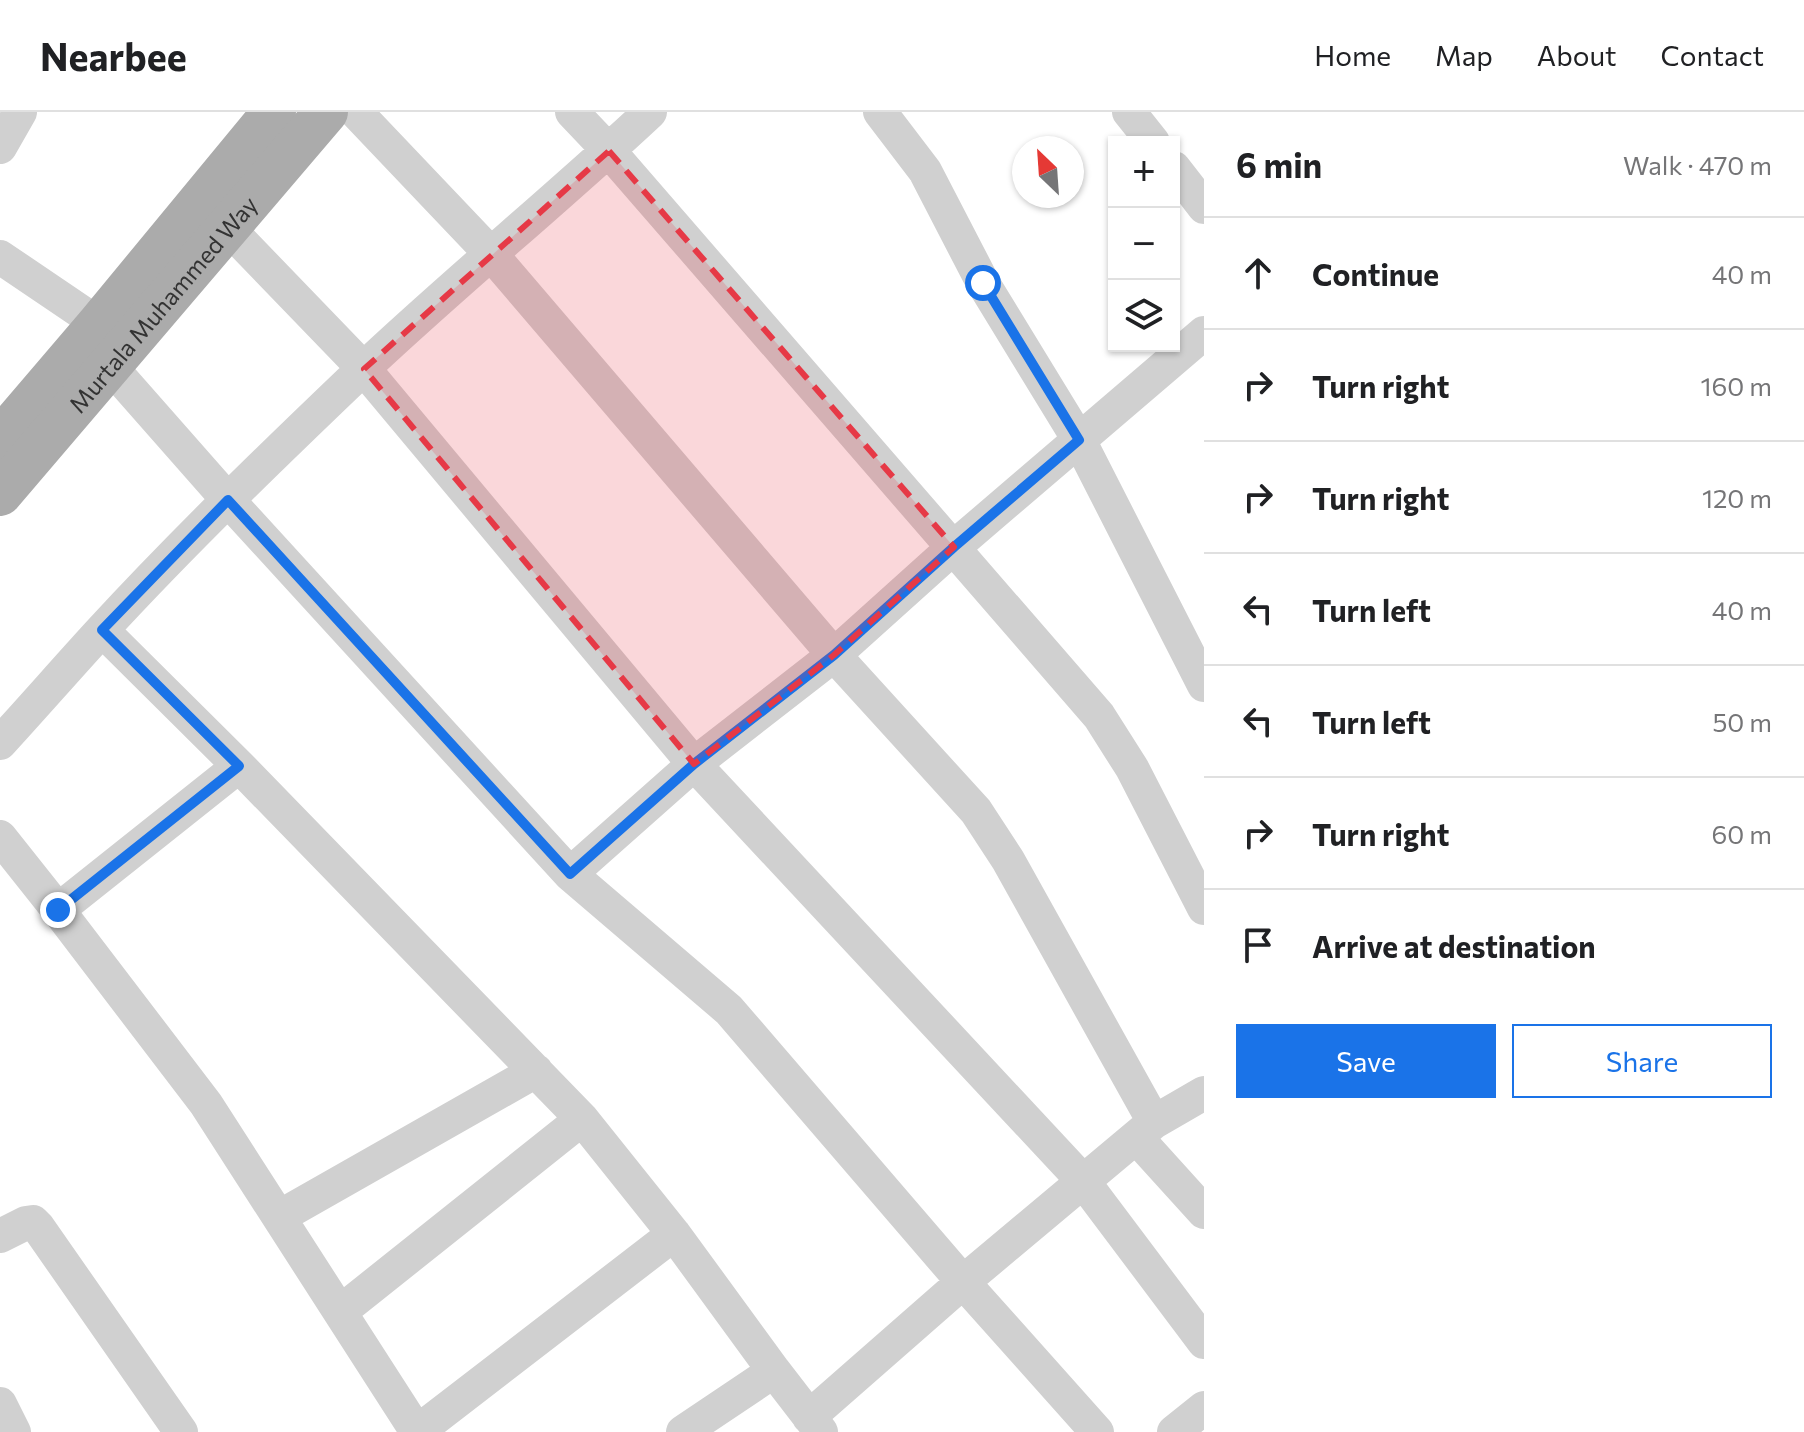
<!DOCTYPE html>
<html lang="en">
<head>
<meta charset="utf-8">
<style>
  :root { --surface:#fff; --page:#f2f2f2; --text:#202124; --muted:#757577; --line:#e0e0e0; --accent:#1a73e8 }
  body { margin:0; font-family:Commissioner,sans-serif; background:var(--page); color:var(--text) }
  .controls { position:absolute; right:24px; top:24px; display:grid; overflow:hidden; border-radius:0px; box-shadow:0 2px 6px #0004 }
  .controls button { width:72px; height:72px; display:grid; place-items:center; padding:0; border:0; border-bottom:2px solid var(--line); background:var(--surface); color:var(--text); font:40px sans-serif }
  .compass { position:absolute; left:1012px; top:24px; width:72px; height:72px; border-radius:50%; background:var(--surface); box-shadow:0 2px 6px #0004; rotate:335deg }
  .stop { position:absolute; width:24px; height:24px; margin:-18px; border:6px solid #1a73e8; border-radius:50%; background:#fff }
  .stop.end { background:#1a73e8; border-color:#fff; box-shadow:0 2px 8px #0008 }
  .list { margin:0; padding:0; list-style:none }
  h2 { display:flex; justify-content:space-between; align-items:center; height:104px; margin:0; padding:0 32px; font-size:34px }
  h2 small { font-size:26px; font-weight:400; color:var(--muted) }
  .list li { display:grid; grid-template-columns:52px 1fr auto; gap:24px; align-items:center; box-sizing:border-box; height:112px; padding:0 32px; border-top:2px solid var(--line) }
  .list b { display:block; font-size:30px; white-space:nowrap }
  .list em { font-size:26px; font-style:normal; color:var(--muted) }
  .actions { display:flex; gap:16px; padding:24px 32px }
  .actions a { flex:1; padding:18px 0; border:2px solid var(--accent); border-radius:0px; text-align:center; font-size:28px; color:var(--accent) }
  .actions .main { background:var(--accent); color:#fff }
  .icon { flex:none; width:44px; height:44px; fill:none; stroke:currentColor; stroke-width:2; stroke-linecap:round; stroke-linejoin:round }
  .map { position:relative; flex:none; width:1204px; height:1320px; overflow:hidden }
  header { display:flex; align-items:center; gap:48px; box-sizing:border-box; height:112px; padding:0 40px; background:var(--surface); border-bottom:2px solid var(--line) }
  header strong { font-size:38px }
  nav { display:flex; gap:44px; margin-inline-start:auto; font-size:28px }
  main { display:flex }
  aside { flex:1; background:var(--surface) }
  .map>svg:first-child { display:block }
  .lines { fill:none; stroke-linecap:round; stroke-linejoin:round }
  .minor { stroke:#d0d0d0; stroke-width:34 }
  .major { stroke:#ababab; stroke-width:44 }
  .route { stroke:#1a73e8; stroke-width:10 }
  .marked { fill:#e63946; fill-opacity:0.2; stroke:#e63946; stroke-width:6; stroke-dasharray:16 10; stroke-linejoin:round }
  .labels { text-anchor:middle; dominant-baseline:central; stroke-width:8; stroke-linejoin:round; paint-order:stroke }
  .street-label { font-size:24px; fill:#333; stroke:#fff }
</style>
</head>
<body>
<header>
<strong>Nearbee</strong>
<nav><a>Home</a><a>Map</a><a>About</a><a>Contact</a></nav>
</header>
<main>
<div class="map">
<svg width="1204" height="1320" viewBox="0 0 1204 1320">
  <rect width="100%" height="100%" fill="#fff"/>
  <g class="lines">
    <path class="minor" d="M356 0 491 142 834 543 976 699 1008 748 1154 1010
      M572 0 609 39 1099 604 1132 656 1204 796
      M880 0 925 59 983 171 1079 328 1204 573
      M1129 0 1153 30
      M0 35 20 0
      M1174 56 1204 95
      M227 115 364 257 694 652 1083 1069 1204 1230
      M0 145 99 212
      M110 254 228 388 570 762 729 898 963 1170 1097 1320
      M102 518 239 654 582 1007 674 1122 774 1259 821 1320
      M0 631C34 594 67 556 101 519 184 429 273 343 362 258 455 170 556 88 650 0
      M0 725 58 798 206 992 417 1320
      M570 762 694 652 834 543 954 435 1204 221
      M58 798 239 654
      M1136 1025 1204 1100
      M279 1105 536 959
      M0 1124 26 1111 33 1110 38 1115 181 1320
      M340 1200 582 1007
      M0 1292 14 1320
      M809 1305 963 1170 1154 1010 1204 981
      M417 1320 674 1122
      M683 1320 774 1259
      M1174 1320 1204 1296"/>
    <g class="major">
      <path d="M0 328 99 212 274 0"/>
      <path id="s1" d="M0 382 326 0"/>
    </g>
  </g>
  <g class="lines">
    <path class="route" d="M58 798 239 654 102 518 228 388 570 762 694 652 834 543 954 435 1079 328 983 171"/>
  </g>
  <path class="marked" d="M609 39 954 435 834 543 694 652 364 257Z"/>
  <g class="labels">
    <g class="street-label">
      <text stroke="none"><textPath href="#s1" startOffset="250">Murtala Muhammed Way</textPath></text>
    </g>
  </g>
</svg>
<div class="controls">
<button>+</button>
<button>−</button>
<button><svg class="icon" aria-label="layers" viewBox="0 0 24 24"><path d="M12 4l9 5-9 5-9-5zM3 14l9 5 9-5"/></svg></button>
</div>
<svg class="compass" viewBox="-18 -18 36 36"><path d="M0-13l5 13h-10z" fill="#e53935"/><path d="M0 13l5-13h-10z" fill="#757577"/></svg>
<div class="stop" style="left:983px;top:171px"></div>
<div class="stop end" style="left:58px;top:798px"></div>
</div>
<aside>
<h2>6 min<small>Walk · 470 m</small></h2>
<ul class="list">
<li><svg class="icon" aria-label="ahead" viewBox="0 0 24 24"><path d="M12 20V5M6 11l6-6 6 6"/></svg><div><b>Continue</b></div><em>40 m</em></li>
<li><svg class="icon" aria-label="right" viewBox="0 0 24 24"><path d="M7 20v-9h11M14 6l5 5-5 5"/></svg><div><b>Turn right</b></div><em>160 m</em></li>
<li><svg class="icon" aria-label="right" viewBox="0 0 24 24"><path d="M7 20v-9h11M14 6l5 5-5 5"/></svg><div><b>Turn right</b></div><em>120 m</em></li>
<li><svg class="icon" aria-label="left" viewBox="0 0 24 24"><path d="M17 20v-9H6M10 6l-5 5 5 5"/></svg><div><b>Turn left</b></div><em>40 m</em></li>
<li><svg class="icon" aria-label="left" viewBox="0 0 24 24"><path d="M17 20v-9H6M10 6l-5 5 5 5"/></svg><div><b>Turn left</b></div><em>50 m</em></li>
<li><svg class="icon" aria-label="right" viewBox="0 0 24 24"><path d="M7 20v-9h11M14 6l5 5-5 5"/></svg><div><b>Turn right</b></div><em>60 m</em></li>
<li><svg class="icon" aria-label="arrive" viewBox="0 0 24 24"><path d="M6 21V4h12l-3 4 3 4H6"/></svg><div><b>Arrive at destination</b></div></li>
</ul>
<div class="actions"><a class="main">Save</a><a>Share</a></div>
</aside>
</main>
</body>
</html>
